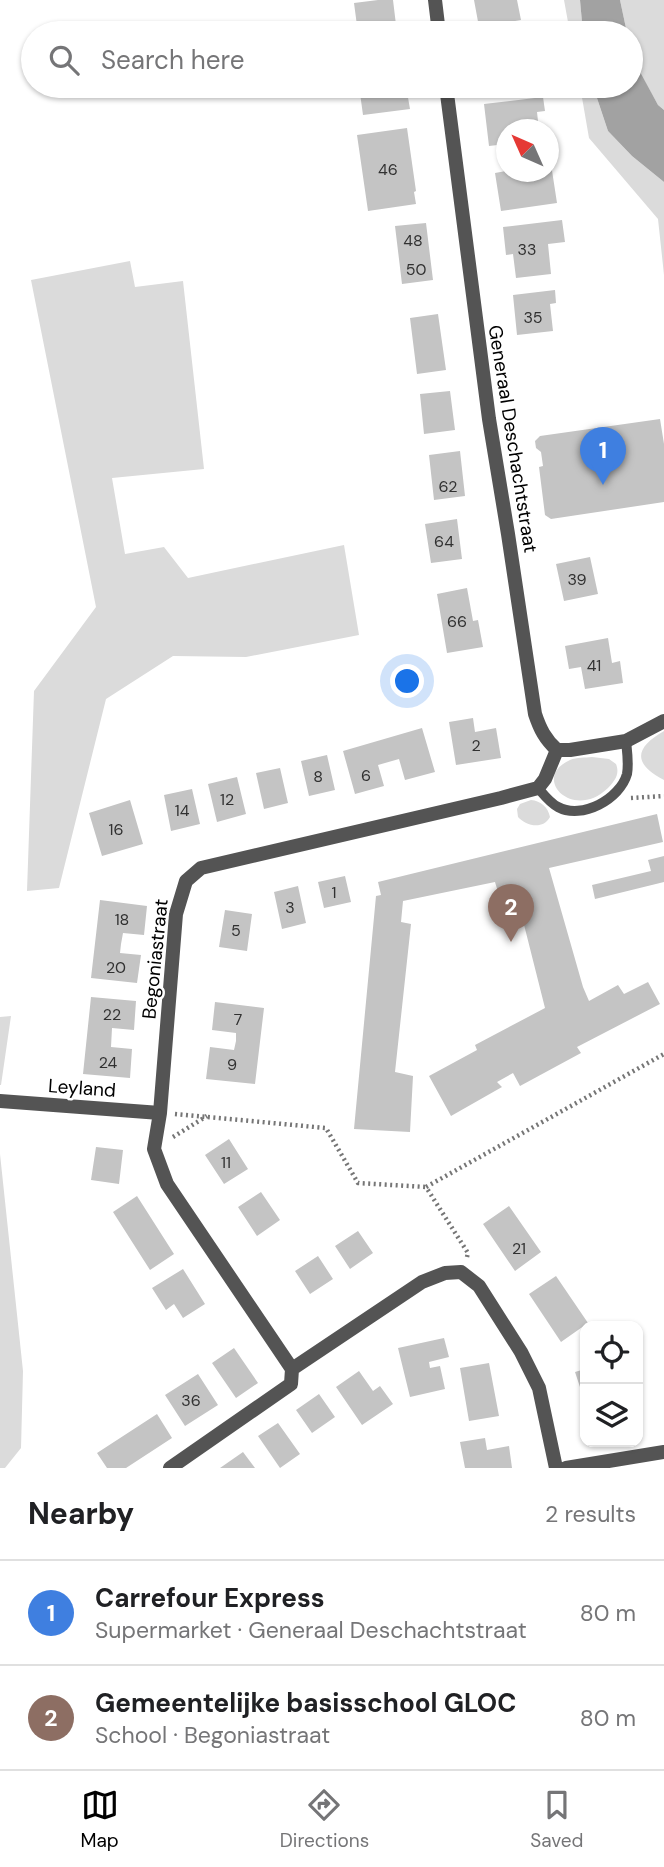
<!DOCTYPE html>
<html lang="en">
<head>
<meta charset="utf-8">
<style>
  :root { --surface:#fff; --page:#f6f6f6; --text:#202124; --muted:#757577; --line:#e0e0e0; --accent:#000 }
  body { margin:0; font-family:"DM Sans",sans-serif; background:var(--page); color:var(--text) }
  .controls { position:absolute; right:21px; bottom:21px; display:grid; overflow:hidden; border-radius:14px; box-shadow:0 2px 5px #0004 }
  .controls button { width:63px; height:63px; display:grid; place-items:center; padding:0; border:0; border-bottom:2px solid var(--line); background:var(--surface); color:var(--text); font:35px sans-serif }
  .compass { position:absolute; left:496px; top:119px; width:63px; height:63px; border-radius:50%; background:var(--surface); box-shadow:0 2px 5px #0004; rotate:315deg }
  .you { position:absolute; left:408px; top:682px; width:24px; height:24px; margin:-18px; border:5px solid #fff; border-radius:50%; background:#1a73e8; box-shadow:0 0 0 10px #1a73e833 }
  .badge { display:grid; place-items:center; width:46px; height:46px; border-radius:50%; background:var(--accent); color:#fff; font-size:23px; font-weight:700 }
  .pin { position:absolute; translate:-50% -58px; filter:drop-shadow(0 2px 4px #0008) }
  .pin::after { content:''; position:absolute; top:37px; width:24px; height:21px; background:inherit; clip-path:polygon(0 0,100% 0,50% 100%) }
  .list { margin:0; padding:0; list-style:none }
  h2 { display:flex; justify-content:space-between; align-items:center; height:91px; margin:0; padding:0 28px; font-size:30px }
  h2 small { font-size:23px; font-weight:400; color:var(--muted) }
  .list li { display:grid; grid-template-columns:46px 1fr auto; gap:21px; align-items:center; box-sizing:border-box; height:105px; padding:0 28px; border-top:2px solid var(--line) }
  .list b { display:block; font-size:26px; white-space:nowrap }
  .list p { margin:0; font-size:23px; white-space:nowrap; color:var(--muted) }
  .list em { font-size:23px; font-style:normal; color:var(--muted) }
  .icon { flex:none; width:38px; height:38px; fill:none; stroke:currentColor; stroke-width:2; stroke-linecap:round; stroke-linejoin:round }
  .map { position:relative; flex:none; width:664px; height:1468px; overflow:hidden }
  .search { position:absolute; background:var(--surface); box-shadow:0 2px 5px #0004; left:21px; right:21px; top:21px; height:77px; display:flex; align-items:center; gap:18px; box-sizing:border-box; padding:0 24px; border-radius:38px; color:var(--muted); font-size:26px }
  .sheet { height:301px; background:var(--surface) }
  nav { display:flex; justify-content:space-around; align-items:center; box-sizing:border-box; height:98px; border-top:2px solid var(--line); background:var(--surface); font-size:19px; color:var(--muted) }
  nav a { display:grid; justify-items:center; gap:4px }
  nav .on { color:var(--accent) }
  .map>svg:first-child { display:block }
  .green { fill:#dbdbdb }
  .water { fill:#a2a2a2 }
  .building { fill:#c4c4c4 }
  .lines { fill:none; stroke-linecap:round; stroke-linejoin:round }
  .path { stroke:#767676; stroke-width:4.5; stroke-dasharray:2 3.5; stroke-linecap:butt }
  .service { stroke:#545454; stroke-width:10 }
  .minor { stroke:#545454; stroke-width:14 }
  .labels { text-anchor:middle; dominant-baseline:central; stroke-width:5; stroke-linejoin:round; paint-order:stroke }
  .number-label { font-size:16px; fill:#313131 }
  .street-label { font-size:19px; fill:#000; stroke:#fff }
</style>
</head>
<body>
<div class="map">
<svg width="664" height="1468" viewBox="0 0 664 1468">
  <rect width="100%" height="100%" fill="#fff"/>
  <path class="green" d="M564 0H580L583 33H570Z
    M620 0H664V110L658 105C644 79 631 63 631 33H627Z
    M580 86H593L608 131 632 156 664 182V275L658 219 589 138Z
    M130 261 135 287 183 281 204 469 112 478 125 554 164 547 188 578 344 545 359 635 246 657 173 656 106 699 59 888 27 891 34 691 96 607 31 280Z
    M664 731V780C633 764 634 748 664 731Z
    M592 757 609 759 616 764C620 774 615 781 608 788 573 822 530 778 570 760 577 757 585 758 592 757Z
    M531 800C541 801 548 807 550 817 543 830 526 826 518 817L517 809 520 804Z
    M11 1016 1 1085H0V1017Z
    M0 1154 23 1371 21 1448 5 1468H0Z"/>
  <path class="water" d="M580 0H620L627 33H583Z
    M631 48 633 59 658 105 664 110V182L632 156 608 131 593 86H631Z"/>
  <path class="building" d="M378 0H393L397 33H358L354 3Z
    M474 0H517L521 20 479 27Z
    M359 86H406L410 109 363 115Z
    M543 97 545 111 537 112 539 130H506V144L489 146 484 104Z
    M407 128 416 191 414 192 416 204 368 211 357 135Z
    M551 164 557 203 501 211 495 173 506 171 548 172V165Z
    M562 220 565 242 548 244 551 274 516 278 513 254 506 255 503 227Z
    M426 223 433 280 402 284 395 226Z
    M555 290 556 303 550 304 553 331 517 335 513 295Z
    M438 314 446 370 417 374 410 318Z
    M450 391 455 430 424 434 420 394Z
    M660 419 664 444V502L551 519 545 515 539 467 543 466 541 452 536 448 535 441 540 436Z
    M460 451 465 496 434 500 429 455Z
    M457 519 462 559 431 563 425 524Z
    M590 557 598 594 564 601 556 564Z
    M467 588 473 621 478 620 483 647 447 653 437 594Z
    M608 638 612 663 620 661 623 683 585 689 581 667 569 669 565 646Z
    M473 718 475 732 496 728 501 758 456 765 449 722Z
    M422 728 435 772 405 780 399 759 378 765 384 786 355 794 343 751Z
    M327 755 335 790 309 796 301 761Z
    M280 768 288 803 264 809 256 773Z
    M237 777 246 814 217 822 208 784Z
    M192 789 200 824 171 831 164 795Z
    M130 800 143 844 102 856 89 813Z
    M657 814 663 842 549 868 583 987 589 1001 618 985 624 994 648 982 660 1004 577 1047 581 1053 520 1086 513 1073 497 1082 502 1087 451 1116 429 1076 477 1050 475 1045 545 1008 515 889 498 892 495 882 403 901 401 922 411 924 395 1072 413 1076 410 1132 354 1129 376 896 381 895 378 882Z
    M664 856V882L595 899 592 885 651 871 648 860Z
    M345 876 351 902 324 908 318 882Z
    M298 886 306 923 282 929 274 892Z
    M100 900 147 906 144 935 123 933 121 944 120 953 141 955 137 983 91 978Z
    M225 910 252 914 247 951 219 947Z
    M91 997 136 1001 134 1030 112 1028 111 1047 132 1049 130 1078 83 1074Z
    M215 1002 264 1008 255 1084 206 1079 210 1047 234 1050 236 1041V1033L212 1030Z
    M229 1139 248 1169 224 1184 205 1155Z
    M96 1147 123 1150 119 1184 91 1180Z
    M261 1192 280 1220 257 1236 238 1207Z
    M137 1196 174 1254 150 1270 113 1212Z
    M509 1206 541 1252 515 1271 483 1224Z
    M358 1231 373 1253 350 1269 335 1246Z
    M318 1256 333 1279 310 1294 295 1271Z
    M183 1269 205 1304 183 1318 174 1304 166 1310 152 1288Z
    M556 1276 588 1323 561 1342 529 1294Z
    M444 1338 449 1357 429 1362 430 1368 440 1366 445 1389 410 1397 398 1348Z
    M234 1348 258 1383 236 1398 212 1363Z
    M489 1363 499 1416 469 1421 460 1368Z
    M585 1369V1402L575 1372Z
    M359 1371 373 1391 380 1386 393 1404 362 1425 336 1387Z
    M198 1374 218 1405 185 1426 165 1395Z
    M319 1394 335 1417 312 1433 296 1410Z
    M157 1414 172 1438 126 1468H107L97 1453Z
    M278 1423 300 1454 280 1468 258 1436Z
    M485 1438 487 1450 509 1446 512 1468H465L460 1442Z
    M243 1452 255 1468H220Z"/>
  <g class="lines">
    <path class="path" d="M631 798 664 796
      M175 1114 326 1128 358 1183 426 1187
      M173 1137 207 1116
      M467 1257 468 1253 426 1187 664 1054"/>
    <path class="service" d="M538 788C544 795 550 803 558 807 582 820 620 799 627 774 629 763 627 751 626 741"/>
    <path class="minor" d="M435 0 439 33
      M446 86 489 419 508 534 535 714C540 729 545 739 557 750
      M557 750H570L626 741 664 721
      M0 1101 160 1113
      M170 1468 291 1384 292 1369
      M556 1468 539 1388 521 1352 479 1286 461 1272 445 1273 422 1282 292 1369 167 1184 154 1149 160 1113 176 914 186 881 201 868 501 798 538 788 545 779 557 750
      M566 1468 664 1452"/>
  </g>
  <g class="labels">
    <g class="number-label">
      <text x="388" y="169">46</text>
      <text x="413" y="240">48</text>
      <text x="527" y="249">33</text>
      <text x="416" y="269">50</text>
      <text x="533" y="317">35</text>
      <text x="448" y="486">62</text>
      <text x="444" y="541">64</text>
      <text x="577" y="579">39</text>
      <text x="457" y="621">66</text>
      <text x="594" y="665">41</text>
      <text x="476" y="745">2</text>
      <text x="366" y="775">6</text>
      <text x="318" y="776">8</text>
      <text x="227" y="799">12</text>
      <text x="182" y="810">14</text>
      <text x="116" y="829">16</text>
      <text x="334" y="892">1</text>
      <text x="290" y="907">3</text>
      <text x="122" y="919">18</text>
      <text x="236" y="930">5</text>
      <text x="116" y="967">20</text>
      <text x="112" y="1014">22</text>
      <text x="238" y="1019">7</text>
      <text x="108" y="1062">24</text>
      <text x="232" y="1064">9</text>
      <text x="226" y="1162">11</text>
      <text x="519" y="1248">21</text>
      <text x="191" y="1400">36</text>
    </g>
    <g class="street-label">
      <text transform="translate(513 439) rotate(81)">Generaal Deschachtstraat</text>
      <text transform="translate(155 959) rotate(-84)">Begoniastraat</text>
      <text transform="translate(82 1088) rotate(4)">Leyland</text>
    </g>
  </g>
</svg>
<div class="controls">
<button><svg class="icon" aria-label="locate" viewBox="0 0 24 24"><circle cx="12" cy="12" r="6"/><path d="M12 2v4M12 18v4M2 12h4M18 12h4"/></svg></button>
<button><svg class="icon" aria-label="layers" viewBox="0 0 24 24"><path d="M12 4l9 5-9 5-9-5zM3 14l9 5 9-5"/></svg></button>
</div>
<svg class="compass" viewBox="-18 -18 36 36"><path d="M0-13l5 13h-10z" fill="#e53935"/><path d="M0 13l5-13h-10z" fill="#757577"/></svg>
<div class="you"></div>
<div class="pin badge" style="left:603px;top:485px;background:#3f7fe0">1</div>
<div class="pin badge" style="left:511px;top:942px;background:#8d6e63">2</div>
<div class="search"><svg class="icon" aria-label="search" viewBox="0 0 24 24"><circle cx="10" cy="10" r="6"/><path d="M15 15l6 6"/></svg>Search here</div>
</div>
<section class="sheet">
<h2>Nearby<small>2 results</small></h2>
<ul class="list">
<li><span class="badge" style="background:#3f7fe0">1</span><div><b>Carrefour Express</b><p>Supermarket · Generaal Deschachtstraat</p></div><em>80 m</em></li>
<li><span class="badge" style="background:#8d6e63">2</span><div><b>Gemeentelijke basisschool GLOC</b><p>School · Begoniastraat</p></div><em>80 m</em></li>
</ul>
</section>
<nav>
<a class="on"><svg class="icon" aria-label="map" viewBox="0 0 24 24"><path d="M3 6l6-2 6 2 6-2v14l-6 2-6-2-6 2zM9 4v14M15 6v14"/></svg>Map</a>
<a><svg class="icon" aria-label="directions" viewBox="0 0 24 24"><path d="M12 3l9 9-9 9-9-9zM9 14v-3h6M13 9l2 2-2 2"/></svg>Directions</a>
<a><svg class="icon" aria-label="saved" viewBox="0 0 24 24"><path d="M7 4h10v16l-5-4-5 4z"/></svg>Saved</a>
</nav>
</body>
</html>
